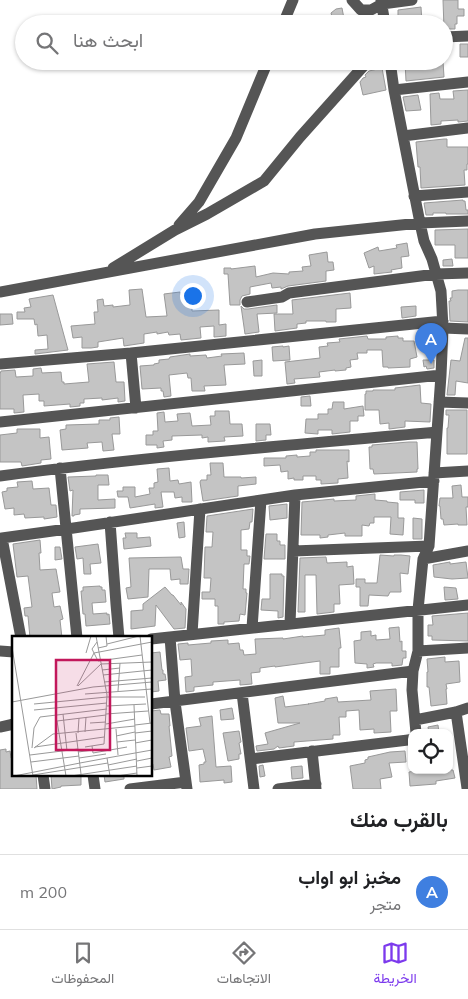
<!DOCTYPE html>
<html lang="ar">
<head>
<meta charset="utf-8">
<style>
  :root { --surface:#fff; --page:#f6f6f6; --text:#202124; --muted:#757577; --line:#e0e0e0; --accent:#7c3aed }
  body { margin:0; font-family:Mulish,Vazirmatn,sans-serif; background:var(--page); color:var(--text); direction:rtl }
  .controls { position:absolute; right:15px; bottom:15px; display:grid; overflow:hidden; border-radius:10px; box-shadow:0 1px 4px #0004 }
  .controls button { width:45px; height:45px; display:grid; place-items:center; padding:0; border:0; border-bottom:1px solid var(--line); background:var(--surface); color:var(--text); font:25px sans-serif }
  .you { position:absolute; left:192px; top:295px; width:18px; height:18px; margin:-12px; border:4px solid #fff; border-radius:50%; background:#1a73e8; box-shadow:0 0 0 8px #1a73e833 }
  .badge { display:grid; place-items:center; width:32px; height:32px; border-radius:50%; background:var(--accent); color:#fff; font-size:16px; font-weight:700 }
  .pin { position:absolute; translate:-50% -41px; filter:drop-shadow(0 1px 2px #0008) }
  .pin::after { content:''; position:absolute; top:26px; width:18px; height:15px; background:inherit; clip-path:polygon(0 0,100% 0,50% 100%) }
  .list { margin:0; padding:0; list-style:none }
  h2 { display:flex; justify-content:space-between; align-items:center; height:65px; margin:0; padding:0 20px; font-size:21px }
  h2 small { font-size:16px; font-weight:400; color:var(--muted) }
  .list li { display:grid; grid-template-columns:32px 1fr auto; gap:15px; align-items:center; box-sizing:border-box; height:75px; padding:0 20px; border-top:1px solid var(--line) }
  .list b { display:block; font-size:19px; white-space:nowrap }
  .list p { margin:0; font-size:16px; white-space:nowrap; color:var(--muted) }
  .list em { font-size:16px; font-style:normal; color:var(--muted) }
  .icon { flex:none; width:28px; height:28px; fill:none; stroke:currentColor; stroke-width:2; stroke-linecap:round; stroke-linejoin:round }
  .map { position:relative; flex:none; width:468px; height:789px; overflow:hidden; direction:ltr }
  .search { position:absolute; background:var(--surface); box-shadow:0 1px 4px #0004; left:15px; right:15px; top:15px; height:55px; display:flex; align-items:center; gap:12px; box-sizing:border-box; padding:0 18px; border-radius:28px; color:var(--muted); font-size:19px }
  .sheet { height:140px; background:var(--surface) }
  nav { display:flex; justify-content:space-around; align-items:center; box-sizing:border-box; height:70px; border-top:1px solid var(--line); background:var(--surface); font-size:14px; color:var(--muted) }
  nav a { display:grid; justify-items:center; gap:2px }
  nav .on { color:var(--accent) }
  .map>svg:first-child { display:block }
  .building { fill:#c4c4c4; stroke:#999 }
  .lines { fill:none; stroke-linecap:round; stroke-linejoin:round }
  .minor { stroke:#555; stroke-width:11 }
  .inset-road { fill:none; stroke:#999; stroke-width:1 }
  .view { fill:#c2185b; fill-opacity:0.15; stroke:#c2185b; stroke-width:2.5 }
  .inset-edge { fill:none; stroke:#000; stroke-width:2.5 }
</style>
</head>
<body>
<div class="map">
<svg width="468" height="789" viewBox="0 0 468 789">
  <rect width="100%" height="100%" fill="#fff"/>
  <path class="building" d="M443 0H458V9H464V16H457V24H455V29H444Z
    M421 7 422 24H410V20H398V10Z
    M342 8 345 24H334L331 13 336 9Z
    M460 44H468V57H460Z
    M443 61 444 77 406 81 405 62Z
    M382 68 386 90 363 95 360 82 363 78 366 77 365 75 369 71Z
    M468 90V121L458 122V120L441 121V124L431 125 430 94 439 93 440 99H454L453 91Z
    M418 95 421 110 406 111 403 97Z
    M444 139H447V147H468V164H467V170H464L465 185 421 188 420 167H418L416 142Z
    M463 200V201H465L466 210H468V214H446V213H433V215H426L424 203Z
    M468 229V258H455V245H435V230Z
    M407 243 409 256 401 257 402 268 391 270 392 272 374 274V266L369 268 364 253 378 247 379 251 397 248 396 245Z
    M327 252 328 262H333L334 270 326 271V281L288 286 281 289V287L272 288 271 283 250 287V294L242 296 240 300V305H230L228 274H224V268H231V269L255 266 256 277 273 273 289 274V272L303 271 302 267 311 266 309 255Z
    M452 259 453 266H443V260Z
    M142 289 146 317 167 316 164 294 180 292 181 298H192V311L219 310V325L226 324V336L214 337V326L200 327 201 338 181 340 180 334 169 335 168 332 157 334V332L144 334V343L124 346 123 338 98 342V347L91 348H82V337L73 338 71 326 95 324 94 312H98L97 300 103 299 104 306 113 305V307L130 305 129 290Z
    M458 290H468V322L450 321 449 301H451L450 298H452V291Z
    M350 293 351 308 336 309V322H326V321H306V323L297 324V328L275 331 274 314H293L292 300Z
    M53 295 68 350 35 354V350L48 349 47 335 38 336 37 324 35 325 34 319H17V312H25L24 308 31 307 29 299Z
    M277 305V313L257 314 259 332 245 334 241 306 244 309H248Z
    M416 306V316L402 318 401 307Z
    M0 314H12L13 324 0 325Z
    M367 336 368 339H386V337L398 336V338H403V341H414L417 357 410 359V367L388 368V367H383L382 350H367V353H357L358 359 350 360 351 367 346 368V370L335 371V370L319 372 320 377 294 379 295 383 287 384 285 362 320 358 319 347 328 346 327 343 340 342 339 339Z
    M465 338H468V383L456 381 455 395H447L451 360 460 361Z
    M283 346V347L289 346 290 360 273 361 272 347Z
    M244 353 245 364 224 365 226 385 204 386 205 391H192L191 378H188L187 373 169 375 171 396 164 397 163 391H161V388L142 389 140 366 154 365V364L159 363V360L169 359 170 357 190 354V356L206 355 207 358 222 356 221 354Z
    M262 360V376H254L253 361Z
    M423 360H434V368L427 369 426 366 424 367Z
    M114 362 116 382H124L125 401 118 402V398L102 400V398L84 399V403H80V406L70 407V404L44 406V401H39V394L23 395 24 412 14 413V409H0V374L1 371 15 370 16 377 33 376V369L41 368 42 373 61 372 62 382H64V384L89 382 87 364Z
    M420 385 421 403 431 404 430 422 405 421V427L389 429V423L380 424 379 410H365V394H366V391H373V390H395V388Z
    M310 396 311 406H301V397Z
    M333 402H344V409L363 406 364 416H358V421H350V432L332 434V430H318V434L305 433 306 419H318V414H328V409H332Z
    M446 410H467V454H447V428H448L449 415H446Z
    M215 411H229L230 424H242L243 436 224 437 225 441 208 442V437L202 438V435L172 436V440L163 441 164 447 157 448V445H146V435H153V431H158L157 413 164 412 165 422 178 421 177 414 190 413 192 426 211 425 210 416H215Z
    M119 417 120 434H112L114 450 103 451 102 442 87 443 88 448 62 450 60 430 66 429V425L99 424V420H110V418Z
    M256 424H270L271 435H266V440L256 441Z
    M17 429H40V438L49 437 51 459 41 460V463L22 466 21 462H0V435L17 433Z
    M409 442H417L418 469H417V472L374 474 373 469H370L369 447H372V445Z
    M316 450H349V462L347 461 348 478 338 479V483L321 484V480H316V476H303V480H294V478L288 479V471L281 472 280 465 264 466V458H286V456L297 455V457L310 456V452H316Z
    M210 463H223L224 477H241V478L256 477V484L238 486V496L203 501 200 482 201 480H207V475H211Z
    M169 468 170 481 178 480 179 484 191 482 192 502H182V497L175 498 174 492H161L163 507 155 508V504L130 508 128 497H118L117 491H123V487H135V497L150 494 149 488H154V483L158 482 157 469Z
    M96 475H108L109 485H98V500L115 499V508L80 509V514L74 515V516H72L73 490 70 491 68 477 96 476Z
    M32 481 33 489 49 488 51 505H56L57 517 44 519V517L25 518 24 514 14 515V508L5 509 2 492 7 491V488L18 487 17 482Z
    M461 485 462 497H468V507H466L467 525H458V524L444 525 443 519H441L440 506H439L440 498H453L452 486Z
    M424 490V503H415V500H400V492Z
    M375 494V500L387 501V502L398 503V518H404L403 535 390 534 391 517H374V523H370L369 526 362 525V536H345V533L328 535V537L320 538V535H301L302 502 334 499V501L356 500V496Z
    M287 504V518L270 520 269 506Z
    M253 509 252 522H250L249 529 241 530V550H247V556H250L249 564H244L243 589H246V593H247L245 615 240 614 239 621 224 622V624H218V606H215V599H202V592H210L211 578H204L205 547H212L213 532H206L207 516Z
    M413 518 422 519V539H413Z
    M184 522 185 537 179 538 177 523Z
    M125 533H137V538L150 537 151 546 124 549 123 538H126Z
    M266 534H277V541H280V545H285V559H264Z
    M40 540 41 553H39L40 570 56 569 60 592 52 593 54 607 60 606 63 619 60 620 62 638H30L28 616H25L24 608 32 607 28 576 17 577 13 544Z
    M98 544 101 563 90 564 91 574H84L83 558 77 559 75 547Z
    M55 547H60L62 559 55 560Z
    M380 555 394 556V555H401L410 556 408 574 400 573 401 592H390L388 596 369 595 368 606H360V587H356V579H365V583H377Z
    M181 557 183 569H189L188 584H180V579L171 580 170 569H149L148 597 128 599 126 588 131 587 129 558Z
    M326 557 327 563 347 562V567L353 566 354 584 339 585 340 604H334V612L317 614 316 575H305V612H298L300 558Z
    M450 562V564L466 562 468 578 452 579 434 577 433 565Z
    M270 574H282V576H284L283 617 278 618V611L261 610 262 599H270Z
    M100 586V587H102V590H105L106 602 92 603 93 614 107 613V615L109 614 110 624 86 626 85 614H83L81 591H83V587Z
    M165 587 172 595H173L181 605V602L186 609 185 628 174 629 156 605 155 626 131 629V611L143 610V604Z
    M444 587 456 588 458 599 445 600Z
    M468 613V641L432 640V636H428V625H433L432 616Z
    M399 627 400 642 402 641V651H406V658H403L402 665 392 666V663H376L373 664 374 667 367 668V664L355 663 354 641 361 640V632L371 631V636L376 635V640L390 639 389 628Z
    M339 628 341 648H339V667H330V674H320V661L275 667V666L260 668V672L251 673 252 684 240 685V680L213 682V685L194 687V691L186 692 185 677 192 676 191 659 180 660 178 644 188 643V645L211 643V641L228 640V644L239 643 240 650H243L244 655 256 654 255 639 283 638V639L303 636V637L325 635V630Z
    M160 652 162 670H163V674H165L166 680 158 681 159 691 151 692V653Z
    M445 657V662L459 661 460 682 446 684 447 689H446L447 704 431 706 429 687H427V672H428L427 659Z
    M396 689 397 711H390L391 732 374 733V729L360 730 359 710 346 711V717H339L340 735H333V739L294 742V746L279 748 278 746 274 749 257 751 256 746 268 744 265 733 300 723H278L275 698 283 696 285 707 309 704H308L325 701V699L337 697 338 702 371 700 370 691Z
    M232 708 234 719 221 720 220 710Z
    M160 710 161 714H169L170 726H169L172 756 169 757 171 767 154 770 153 764H151V733H152L151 711Z
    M212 716 216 767 231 766 232 782 224 783V780L200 782 199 765 204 764V762H206L203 749 189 751 186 728 201 726 199 718Z
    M438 725 439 733H429L428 727Z
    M239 731 241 742 239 743 241 754H239V759L228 761 223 733Z
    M6 749V752L10 751 11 758H14V775H36L37 789H0V750Z
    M405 751 406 762 389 763 392 777 380 779 381 789H353L350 766 365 763V760L368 759V757L390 752Z
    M263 765 265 776 260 777 259 766Z
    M302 766 303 778 292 779 291 767Z
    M422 770H453L455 778 436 781V784L410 786 409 772Z
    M51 775H81V785L61 786V787L52 789Z
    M104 775H124V779L105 782Z"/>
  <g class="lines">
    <path class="minor" d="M352 0 361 10H371L382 4 412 0
      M381 0 385 24
      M283 24 293 0
      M444 37 468 36
      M390 61 394 90 420 223 424 241 432 259 441 291 442 309 443 328 441 375 429 546 423 559 418 610V651L413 671 412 690 416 733
      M394 90 468 82
      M403 136 468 128
      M414 196 468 192
      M179 225 199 202 236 138 268 61
      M113 268 175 230 207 214 264 181 300 137 368 61
      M0 292 315 234 420 223 468 221
      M247 302 282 297 289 293 436 274 468 273
      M443 328 468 329
      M131 353 136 408
      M0 364 131 353 443 321
      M439 402 468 403
      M0 422 441 375
      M60 468 77 638
      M434 473 468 471
      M0 476C145 457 291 445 437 432
      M110 522 116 604 119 638
      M293 551 429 546
      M423 559 468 551
      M290 624 295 495
      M252 628 261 500
      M192 634 200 509
      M170 637 175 702 187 789
      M21 638 2 538 67 529 295 495 434 481
      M151 639 468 605
      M0 651 14 652
      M418 651 468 648
      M242 693 254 789
      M151 704 413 671
      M456 712 467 788
      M415 720 456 712 468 708
      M0 727 14 724
      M312 751 316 789
      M251 759 408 740 412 739
      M43 775 45 789
      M93 775 95 789
      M130 789 186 782
      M278 789 316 784"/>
  </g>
  <g transform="translate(12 636)">
    <rect width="140" height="140" fill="#fff"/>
    <path class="inset-road" d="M128 0 138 87M85 6 80 13 86 25 130 19M95 8 127 0M0 11 21 140M86 12 95 10 94 0M74 17 79 0M90 34 108 32M91 39 140 34M92 46 140 42M65 50 82 17 140 6M66 50 89 28 140 26M106 55 108 27M73 58 140 53M95 61H133M0 66 81 51 140 46M22 68 95 61M122 69 125 140M95 70 134 68M22 74 95 67M51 78 55 115M94 78 136 75M78 87 94 86M94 88 123 83M123 89 140 87M104 93 106 119M73 96 74 81M64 97 69 138M66 97 67 82M123 97 140 95M104 100 123 96M105 106 123 104M123 107 140 104M80 110 81 117 115 111M23 111 92 101M73 111 92 108 95 59 84 0M20 112 22 92 28 81 95 73M22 112 41 98 123 90M66 116 81 114M18 119 66 113M67 122 94 118M125 125 140 122M19 126 67 120M68 127 95 122M96 129 125 123M125 132 140 130M21 139 96 127M2 140 68 127M54 140 45 85 94 79M59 140 125 130M98 140 95 122 140 114M105 140 125 137"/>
    <path class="view" d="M44 24H98V114H44Z"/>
    <rect width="140" height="140" class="inset-edge"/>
  </g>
</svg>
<div class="controls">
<button><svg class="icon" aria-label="locate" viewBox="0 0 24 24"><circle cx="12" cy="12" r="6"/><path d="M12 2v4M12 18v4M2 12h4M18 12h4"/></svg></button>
</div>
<div class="you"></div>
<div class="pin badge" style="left:431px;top:364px;background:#3f7fe0">A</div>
<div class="search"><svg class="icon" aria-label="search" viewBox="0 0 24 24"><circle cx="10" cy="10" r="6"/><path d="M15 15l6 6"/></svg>ابحث هنا</div>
</div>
<section class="sheet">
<h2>بالقرب منك<small></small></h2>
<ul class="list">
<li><span class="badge" style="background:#3f7fe0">A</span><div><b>مخبز ابو اواب</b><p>متجر</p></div><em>200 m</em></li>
</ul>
</section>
<nav>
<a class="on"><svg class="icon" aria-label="map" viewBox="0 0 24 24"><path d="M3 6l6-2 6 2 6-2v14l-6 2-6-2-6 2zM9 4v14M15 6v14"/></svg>الخريطة</a>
<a><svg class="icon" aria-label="directions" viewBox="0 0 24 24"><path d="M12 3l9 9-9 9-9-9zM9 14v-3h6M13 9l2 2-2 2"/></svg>الاتجاهات</a>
<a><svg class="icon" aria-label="saved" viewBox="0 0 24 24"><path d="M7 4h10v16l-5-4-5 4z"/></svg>المحفوظات</a>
</nav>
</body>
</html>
